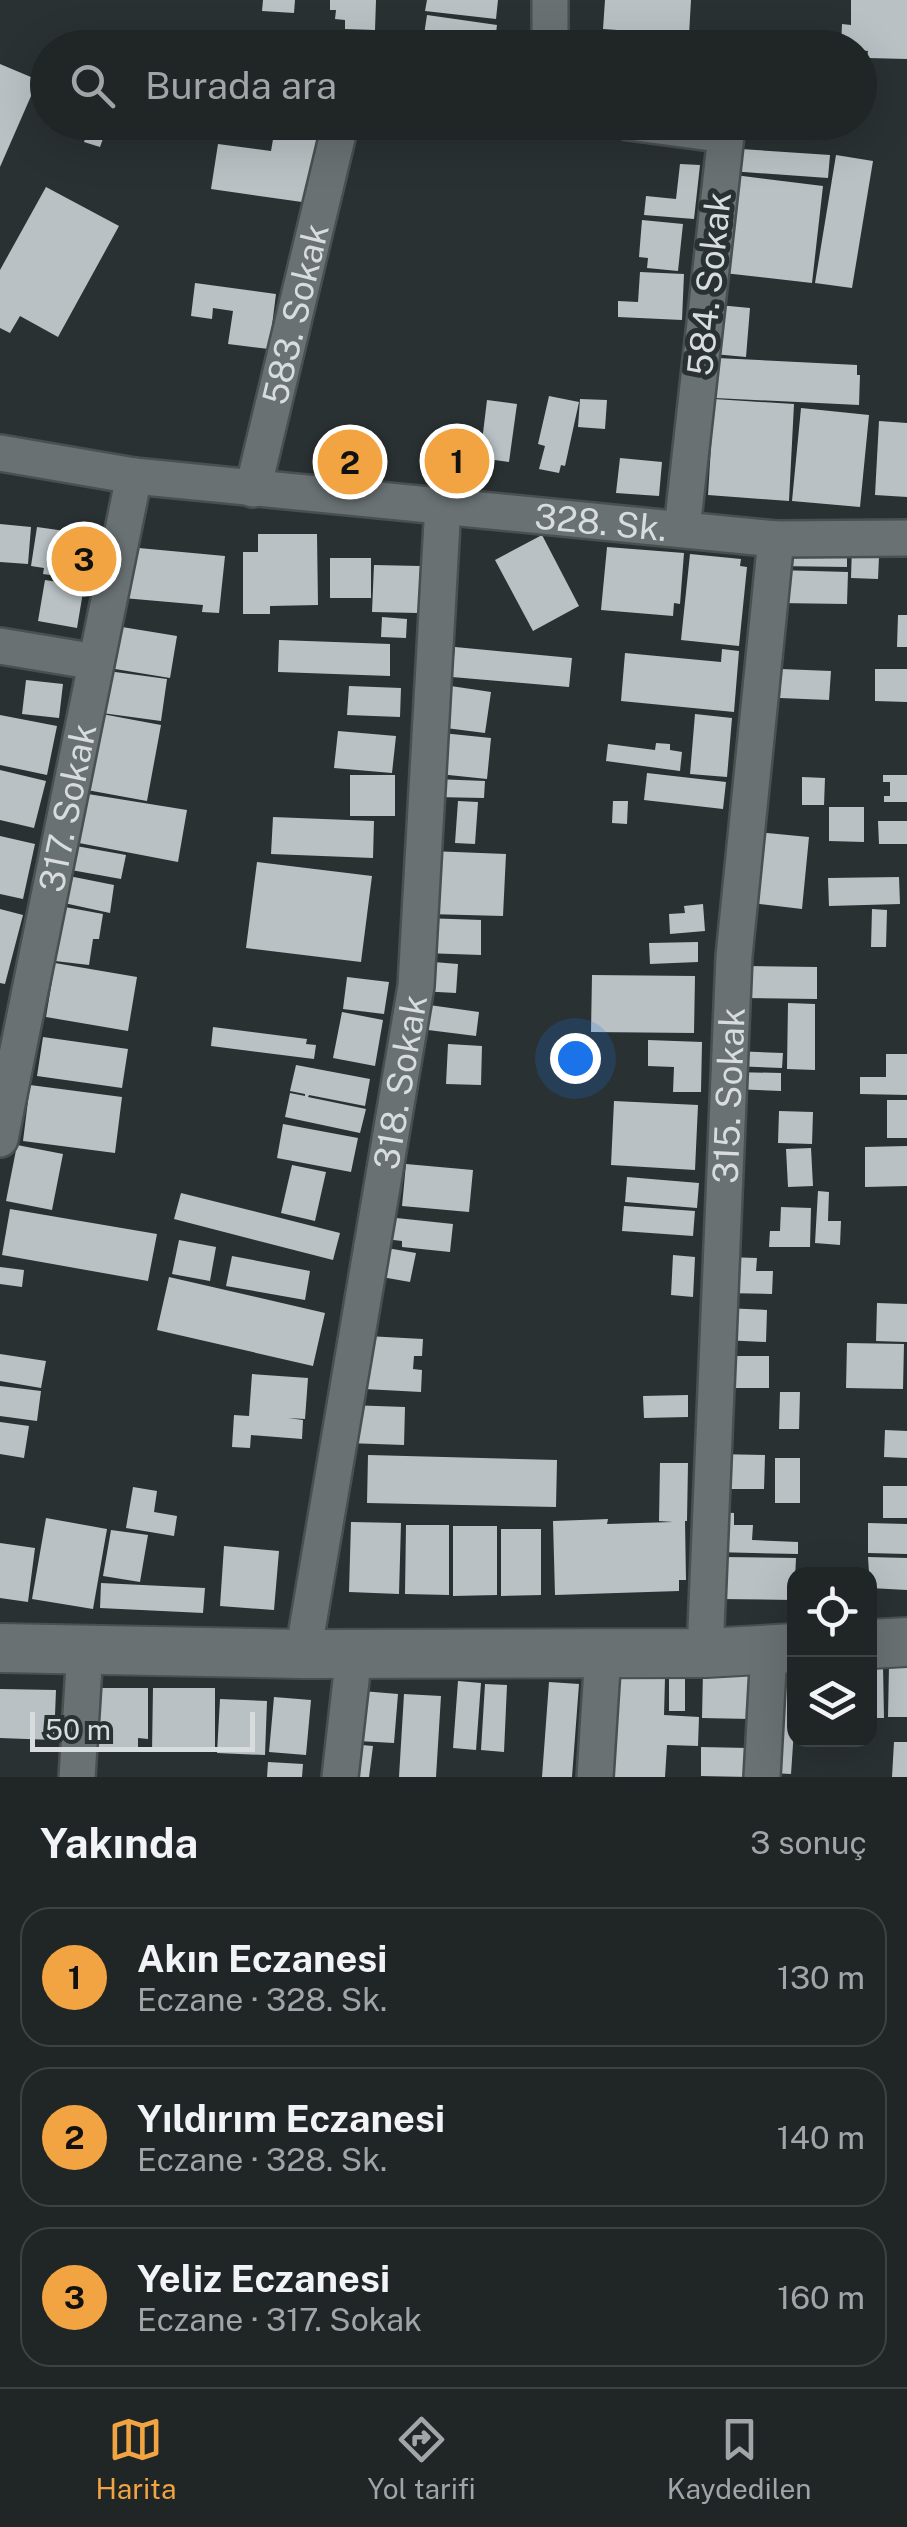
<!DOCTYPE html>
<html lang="tr">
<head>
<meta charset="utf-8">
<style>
  :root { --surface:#202526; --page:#282d2e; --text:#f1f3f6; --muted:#a2a5a7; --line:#3d4243; --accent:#f3a442 }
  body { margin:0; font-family:"Public Sans",sans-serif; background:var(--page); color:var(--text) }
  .controls { position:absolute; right:30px; bottom:30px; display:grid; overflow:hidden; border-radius:20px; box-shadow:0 10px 40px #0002 }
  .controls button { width:90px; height:90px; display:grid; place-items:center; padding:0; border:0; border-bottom:2px solid var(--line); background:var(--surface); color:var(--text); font:50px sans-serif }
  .scale { position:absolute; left:30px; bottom:25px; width:225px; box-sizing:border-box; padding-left:10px; border:5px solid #d8dcdd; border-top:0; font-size:28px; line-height:35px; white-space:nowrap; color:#d8dcdd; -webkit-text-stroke:8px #2a3132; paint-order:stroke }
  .you { position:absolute; left:575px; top:1058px; width:35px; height:35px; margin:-25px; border:8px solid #fff; border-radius:50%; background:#1a73e8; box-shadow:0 0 0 15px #1a73e833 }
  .badge { display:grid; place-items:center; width:65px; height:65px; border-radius:50%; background:var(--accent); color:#111; font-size:32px; font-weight:700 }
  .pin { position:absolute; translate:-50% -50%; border:5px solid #fff; box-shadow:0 2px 10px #0006 }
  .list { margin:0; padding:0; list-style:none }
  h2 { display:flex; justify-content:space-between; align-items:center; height:130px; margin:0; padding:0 40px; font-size:42px }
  h2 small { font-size:32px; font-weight:400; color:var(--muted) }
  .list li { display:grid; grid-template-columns:65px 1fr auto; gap:30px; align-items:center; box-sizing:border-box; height:140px; margin:0 20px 20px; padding:0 20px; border:2px solid var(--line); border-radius:30px }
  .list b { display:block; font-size:38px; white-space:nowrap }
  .list p { margin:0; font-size:32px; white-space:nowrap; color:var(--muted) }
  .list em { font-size:32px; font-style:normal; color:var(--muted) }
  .icon { flex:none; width:55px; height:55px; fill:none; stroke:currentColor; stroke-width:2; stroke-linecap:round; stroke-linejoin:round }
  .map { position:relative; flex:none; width:907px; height:1777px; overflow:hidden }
  .search { position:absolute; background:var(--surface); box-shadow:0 10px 40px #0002; left:30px; right:30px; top:30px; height:110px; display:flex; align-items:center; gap:25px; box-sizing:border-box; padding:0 35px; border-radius:55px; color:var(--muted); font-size:38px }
  .sheet { height:610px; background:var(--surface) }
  nav { display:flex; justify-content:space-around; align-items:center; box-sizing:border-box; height:140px; border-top:2px solid var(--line); background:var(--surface); font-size:28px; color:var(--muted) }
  nav a { display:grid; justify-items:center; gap:5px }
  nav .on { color:var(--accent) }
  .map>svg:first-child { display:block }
  .building { fill:#b9c1c4 }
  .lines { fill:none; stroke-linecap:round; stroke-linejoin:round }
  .street-casing { stroke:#4a4f51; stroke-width:40 }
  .secondary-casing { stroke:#4a4f51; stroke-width:52 }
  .street { stroke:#697173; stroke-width:35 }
  .secondary { stroke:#697173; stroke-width:48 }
  .labels { text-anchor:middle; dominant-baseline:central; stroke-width:10; stroke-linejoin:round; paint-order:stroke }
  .street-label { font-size:35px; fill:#d8dcdd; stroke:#2a3132 }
</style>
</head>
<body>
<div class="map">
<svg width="907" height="1777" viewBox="0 0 907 1777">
  <rect width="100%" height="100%" fill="#2a3132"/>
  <path class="building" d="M263 0H295L294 13 262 11Z
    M330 0H376L375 30 345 29V20L335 19 336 10H330Z
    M427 0H498L496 19 425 11Z
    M605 0H691L689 35 603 29Z
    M851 0H907V59L867 58 868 51 860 50V48H841L842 24 851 25Z
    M427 15 497 25 494 48H422Z
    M0 64 38 80 0 167Z
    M91 122H109L100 147 84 142Z
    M276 122H321L309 203 211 189 218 144 271 151Z
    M741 149 830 155 828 178 730 171Z
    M836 155 873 161 852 288 815 283Z
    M680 164 700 165 694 219 644 215 646 196 676 199Z
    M727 174 823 186 812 283 715 272Z
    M46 187 119 226 58 337 20 316 10 333 0 328V270Z
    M642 220 683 224 678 271 647 268 648 258 639 257Z
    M640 272 684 274 682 320 618 317V301L638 302Z
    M195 283 276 294 269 349 228 344 233 311 213 308 212 319 191 316Z
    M708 304 750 308 746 357 703 353Z
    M717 358 857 365V375H860L859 405 715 398Z
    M549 396 579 402 565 466 561 465 559 473 539 469 545 446 538 444Z
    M580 399 607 400 605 429 578 427Z
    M714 399 794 404 789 501 708 495Z
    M487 400 517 404 509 462 480 458Z
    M801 408 869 415 860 507 792 501Z
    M879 421 907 423V497L875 495Z
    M434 435 479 439 477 459 432 455Z
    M620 458 662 462 659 496 616 493Z
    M0 524 31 527 28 564 0 562Z
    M37 527 93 535 86 580 43 574 44 568 31 566Z
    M258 534H317L318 605 270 606V614H243V552H258Z
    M542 535 579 606 533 631 495 560Z
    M778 544 847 545V567L777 566Z
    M852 545 890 546V557H879L878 579 851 578Z
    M128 547 225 556 219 613 202 612 203 605 123 598Z
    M607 547 684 553 680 604 674 603 673 616 601 610Z
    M690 554 741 559 740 566 747 567 739 646 681 640Z
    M330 558H371V598H330Z
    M374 565 420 566 418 613 372 612Z
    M777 570 848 572 847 604 777 603Z
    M45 580 84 586 77 628 38 621Z
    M898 615H907V647H897Z
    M382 617 407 619 406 638 381 637Z
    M116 626 177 636 170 678 109 668Z
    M279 640 390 644V676L278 672Z
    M455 647 572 658 569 687 452 677Z
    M722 649 739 651 734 712 621 701 625 653 721 662Z
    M781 669 831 671 829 700 780 698Z
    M875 669H907V702L875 701Z
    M108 671 167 679 161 721 102 713Z
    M26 680 63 684 59 718 22 714Z
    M444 685 491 692 485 733 438 727Z
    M349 686 401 688 400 717 347 715Z
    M102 714 161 725 147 801 87 790Z
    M695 714 732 718 727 777 690 774Z
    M0 715 57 726 47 775 0 765Z
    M338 731 396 736 392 773 334 768Z
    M442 733 491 738 487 779 439 774Z
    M656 743 670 744V750L682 752 680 771 606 761 608 744 655 750Z
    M0 770 46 781 34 828 0 820Z
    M647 773 726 782 723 809 644 800Z
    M350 775H395V816H350Z
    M883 775H907V802H884V796H890V782H883Z
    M802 777 825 778 824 805H802Z
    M435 779 485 781 484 798 435 797Z
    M88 794 187 810 178 862 79 843Z
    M458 801 478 802 475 844 455 843Z
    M613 801H628L627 824 612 823Z
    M829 807H864V842L829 841Z
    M273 817 374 821 373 858 271 854Z
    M878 821H907V844H879Z
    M758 832 809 837 802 909 751 903Z
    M0 836 35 844 23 899 0 894Z
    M76 846 126 855 121 879 71 870Z
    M430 851 506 854 503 916 428 914Z
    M257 862 372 876 361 962 246 948Z
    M69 876 114 885 110 913 64 903Z
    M899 877 900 904 829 906 828 878Z
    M703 904 705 931 670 934 669 914 685 913 684 906Z
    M65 907 103 914 99 939H93L89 965 55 961Z
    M0 909 23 915 5 984 0 983Z
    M872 909 887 910 886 947H871Z
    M424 918 481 920V955L424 953Z
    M698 942V962L650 964 649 943Z
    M421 961 458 964 456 993 419 991Z
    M55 963 137 977 128 1031 46 1017Z
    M745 966 817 967V999L745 998Z
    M592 975 695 976 694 1033 591 1032Z
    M347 977 389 982 384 1014 343 1009Z
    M415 1003 479 1012 476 1036 412 1028Z
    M788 1003 815 1004V1070L787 1069Z
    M342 1012 383 1020 375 1066 333 1058Z
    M213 1027 307 1039 306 1044 316 1045 314 1059 211 1046Z
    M43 1037 128 1049 122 1088 37 1076Z
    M648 1040 702 1042 701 1092H673L674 1067 648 1066Z
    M448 1044 482 1046 481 1085 446 1084Z
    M733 1051 783 1053 782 1068 732 1066Z
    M886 1054H907V1095L860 1094V1077H886Z
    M296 1065 370 1079 365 1106 309 1095 308 1097 366 1109 360 1133 285 1117 290 1093 305 1096V1094L290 1091Z
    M733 1072 781 1073V1091L732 1089Z
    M30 1085 122 1097 115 1153 23 1141Z
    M887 1100H907V1138H887Z
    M614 1101 698 1105 695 1170 611 1165Z
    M779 1111 813 1112 812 1144 778 1143Z
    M283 1124 358 1138 351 1172 277 1158Z
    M17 1145 63 1154 52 1210 6 1201Z
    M907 1146V1186L865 1187V1147Z
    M811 1148 813 1186 788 1187 786 1149Z
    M406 1164 473 1170 469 1212 402 1206Z
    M292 1165 326 1172 315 1221 281 1213Z
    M627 1177 699 1183 697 1208 625 1202Z
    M818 1191 829 1192 828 1221H841L840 1245 815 1243Z
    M181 1193 340 1233 333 1260 174 1219Z
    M624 1206 695 1211 693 1236 622 1231Z
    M781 1207 811 1208 810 1247H769L770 1231H780Z
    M10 1209 157 1234 148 1281 2 1255Z
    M387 1217 453 1224 450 1252 402 1247V1241L385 1239Z
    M179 1240 216 1247 210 1281 172 1274Z
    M381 1247 416 1253 410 1282 376 1276Z
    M673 1255 695 1257 693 1297 671 1295Z
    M232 1256 310 1271 305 1300 226 1286Z
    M726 1257 757 1258 756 1271H773L772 1294 725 1293Z
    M0 1267 24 1270 22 1287 0 1284Z
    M169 1277 325 1313 313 1366 157 1330Z
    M877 1303 907 1304V1342L876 1341Z
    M724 1308 767 1310 766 1342 723 1340Z
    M367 1336 423 1339 422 1356H414L413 1369 422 1370 421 1392 364 1389Z
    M847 1343 904 1344 903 1389 846 1388Z
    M0 1354 46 1361 41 1388 0 1381Z
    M719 1356H769V1388H719Z
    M252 1374 308 1378 305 1419 288 1418 303 1420 302 1439 251 1435 250 1448 232 1447 234 1415 249 1416Z
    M0 1386 41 1391 37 1421 0 1416Z
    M780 1392H800L799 1429H779Z
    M688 1395V1417L644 1418 643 1396Z
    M348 1405 405 1407 404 1445 347 1443Z
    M0 1422 29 1426 24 1458 0 1454Z
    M885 1430 907 1431V1458L884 1457Z
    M715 1454 765 1455 764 1489H715Z
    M368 1455 557 1460 556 1507 367 1503Z
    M775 1458H800V1503H775Z
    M660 1463H688L687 1521H685L686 1580H679V1591L555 1595 553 1521 608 1519 607 1524 673 1522 659 1521Z
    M883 1486H907V1518H883Z
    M133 1487 157 1491 154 1512 177 1516 174 1536 126 1528Z
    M715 1512 734 1513V1525H753L752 1540 798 1542V1554L713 1552Z
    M46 1518 107 1529 93 1609 32 1599Z
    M351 1522 401 1523 399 1594 349 1592Z
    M868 1523 907 1524V1554L868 1553Z
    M406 1525H449V1595L405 1594Z
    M453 1526H497V1595L453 1596Z
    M501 1529H541V1595L501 1596Z
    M111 1530 148 1535 140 1582 103 1576Z
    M0 1543 35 1548 28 1602 0 1598Z
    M224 1546 279 1551 274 1610 220 1606Z
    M722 1557 796 1558 794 1600 721 1599Z
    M868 1557 907 1558V1590L870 1588Z
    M101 1583 205 1588 203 1613 100 1608Z
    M889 1665H907V1717H888Z
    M883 1666 884 1718H870V1667Z
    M777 1667 794 1668V1730L791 1774 771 1773Z
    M703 1671 752 1672 751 1719 702 1718Z
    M669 1674H685V1711H669Z
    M613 1676 665 1678 664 1715 699 1717 698 1746 667 1745 665 1777H609Z
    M458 1681 481 1683 476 1750 453 1748Z
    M549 1682 579 1684 572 1777H542Z
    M485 1684 507 1685 504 1752 481 1750Z
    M92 1688H148V1739L138 1738V1752H92Z
    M153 1688H215V1752H152Z
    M0 1689 56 1690 54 1740 0 1738Z
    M362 1691 398 1694 394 1743 358 1741Z
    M404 1694 441 1696 436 1777H399Z
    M274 1697 311 1700 306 1755 269 1752Z
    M220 1699 267 1701 265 1755 217 1753Z
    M894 1742H907V1777H892Z
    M351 1744 373 1746 369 1777H347Z
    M701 1747 748 1748V1777L701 1776Z
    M268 1762 303 1764 302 1777H267Z"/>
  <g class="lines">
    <defs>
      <g id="street">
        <path d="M550 48V0"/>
        <path d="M629 122 726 135 682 529"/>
        <path id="s1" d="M0 453 134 476 776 539 907 538"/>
        <path id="s2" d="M253 489 337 138"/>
        <path d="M0 646 96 662"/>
        <path id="s3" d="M0 1139 134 476"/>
        <path id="s4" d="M705 1653 734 956 776 539"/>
        <path id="s5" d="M303 1654 416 986 443 505"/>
        <path d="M77 1777 85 1650"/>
        <path d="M340 1777 354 1654"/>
        <path d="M595 1777 603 1653"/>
        <path d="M762 1777 769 1650"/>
      </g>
      <path id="secondary" d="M870 1644 907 1642
        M0 1648 303 1654 705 1653 794 1648"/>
    </defs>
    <use href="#street" class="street-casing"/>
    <use href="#secondary" class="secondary-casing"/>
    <use href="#street" class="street"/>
    <use href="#secondary" class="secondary"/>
  </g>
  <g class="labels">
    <g class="street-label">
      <text transform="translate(709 284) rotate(-84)">584. Sokak</text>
      <text stroke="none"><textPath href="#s2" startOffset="180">583. Sokak</textPath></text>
      <text stroke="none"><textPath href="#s1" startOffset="605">328. Sk.</textPath></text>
      <text stroke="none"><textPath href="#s3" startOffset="338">317. Sokak</textPath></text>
      <text stroke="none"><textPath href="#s5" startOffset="580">318. Sokak</textPath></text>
      <text stroke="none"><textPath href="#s4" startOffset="558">315. Sokak</textPath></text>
    </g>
  </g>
</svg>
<div class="controls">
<button><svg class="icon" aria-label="locate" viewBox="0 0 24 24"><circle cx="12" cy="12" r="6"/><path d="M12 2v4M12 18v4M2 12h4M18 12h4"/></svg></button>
<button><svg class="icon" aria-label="layers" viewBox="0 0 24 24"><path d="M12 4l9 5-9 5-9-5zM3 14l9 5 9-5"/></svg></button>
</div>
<div class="scale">50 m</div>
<div class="you"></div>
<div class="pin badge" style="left:457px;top:461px">1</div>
<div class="pin badge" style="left:350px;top:462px">2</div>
<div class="pin badge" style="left:84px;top:559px">3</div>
<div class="search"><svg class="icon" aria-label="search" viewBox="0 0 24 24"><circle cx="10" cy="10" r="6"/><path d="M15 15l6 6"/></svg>Burada ara</div>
</div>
<section class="sheet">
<h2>Yakında<small>3 sonuç</small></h2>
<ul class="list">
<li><span class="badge">1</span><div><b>Akın Eczanesi</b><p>Eczane · 328. Sk.</p></div><em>130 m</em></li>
<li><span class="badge">2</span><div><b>Yıldırım Eczanesi</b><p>Eczane · 328. Sk.</p></div><em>140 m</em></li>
<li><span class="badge">3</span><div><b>Yeliz Eczanesi</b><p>Eczane · 317. Sokak</p></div><em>160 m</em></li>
</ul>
</section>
<nav>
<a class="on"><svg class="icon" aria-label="map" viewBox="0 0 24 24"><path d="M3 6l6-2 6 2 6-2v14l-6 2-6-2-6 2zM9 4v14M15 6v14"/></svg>Harita</a>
<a><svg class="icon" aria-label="directions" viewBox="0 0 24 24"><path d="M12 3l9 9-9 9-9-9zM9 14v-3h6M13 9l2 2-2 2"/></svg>Yol tarifi</a>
<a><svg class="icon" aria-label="saved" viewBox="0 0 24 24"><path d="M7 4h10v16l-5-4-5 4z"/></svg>Kaydedilen</a>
</nav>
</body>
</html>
